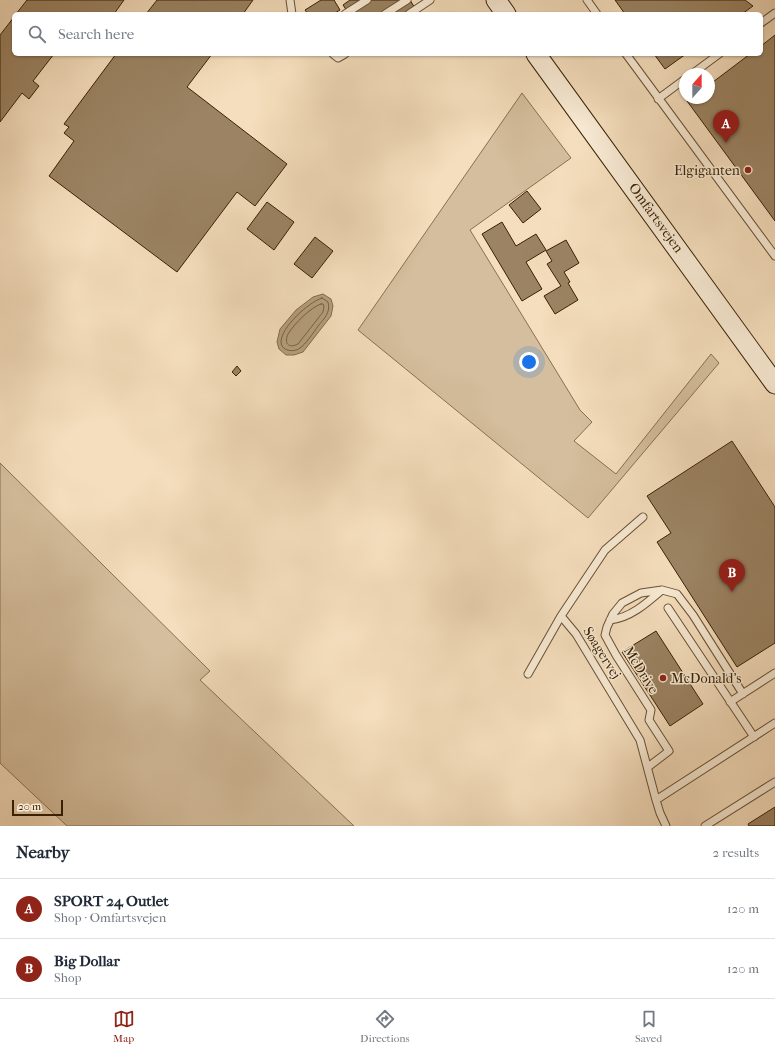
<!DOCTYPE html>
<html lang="en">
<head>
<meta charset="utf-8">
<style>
  :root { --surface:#fff; --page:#f2f2f3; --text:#1f2937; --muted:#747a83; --line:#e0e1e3; --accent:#8f2418 }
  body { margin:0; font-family:"IM FELL French Canon",serif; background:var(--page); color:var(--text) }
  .compass { position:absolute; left:679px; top:68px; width:36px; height:36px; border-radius:50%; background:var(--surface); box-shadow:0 1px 3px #0004; rotate:21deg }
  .scale { position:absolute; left:12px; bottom:10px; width:51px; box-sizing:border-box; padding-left:4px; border:2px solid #392102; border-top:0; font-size:11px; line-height:14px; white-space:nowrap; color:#392102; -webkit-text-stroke:3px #f8ead4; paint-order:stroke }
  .you { position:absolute; left:529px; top:362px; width:14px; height:14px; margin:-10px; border:3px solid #fff; border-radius:50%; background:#1a73e8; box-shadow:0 0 0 6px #1a73e833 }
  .badge { display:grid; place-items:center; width:26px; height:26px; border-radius:50%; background:var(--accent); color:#fff; font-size:13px; font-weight:700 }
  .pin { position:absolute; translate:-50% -33px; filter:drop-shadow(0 1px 2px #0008) }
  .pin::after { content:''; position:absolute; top:21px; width:14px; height:12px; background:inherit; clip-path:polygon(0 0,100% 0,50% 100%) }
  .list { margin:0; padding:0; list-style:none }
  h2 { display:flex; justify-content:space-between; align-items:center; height:52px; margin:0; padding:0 16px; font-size:17px }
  h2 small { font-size:13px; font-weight:400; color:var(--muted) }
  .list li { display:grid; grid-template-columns:26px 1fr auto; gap:12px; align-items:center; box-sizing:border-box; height:60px; padding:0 16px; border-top:1px solid var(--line) }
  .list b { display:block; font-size:15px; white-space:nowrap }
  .list p { margin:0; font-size:13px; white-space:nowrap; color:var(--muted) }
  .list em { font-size:13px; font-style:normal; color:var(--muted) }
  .icon { flex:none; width:22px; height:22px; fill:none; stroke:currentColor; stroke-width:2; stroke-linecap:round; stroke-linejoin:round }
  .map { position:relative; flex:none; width:775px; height:826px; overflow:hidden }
  .search { position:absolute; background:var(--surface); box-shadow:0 1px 3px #0004; left:12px; right:12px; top:12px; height:44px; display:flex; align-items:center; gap:10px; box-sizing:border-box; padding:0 14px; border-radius:6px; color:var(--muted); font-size:15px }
  .sheet { height:172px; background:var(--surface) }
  nav { display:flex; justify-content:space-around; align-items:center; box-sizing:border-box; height:56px; border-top:1px solid var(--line); background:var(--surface); font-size:11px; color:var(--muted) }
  nav a { display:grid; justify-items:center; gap:2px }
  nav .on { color:var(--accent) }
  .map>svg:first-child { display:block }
  .green { fill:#d5be9d; stroke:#877050 }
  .water { fill:#b59e7d; stroke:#836c4c }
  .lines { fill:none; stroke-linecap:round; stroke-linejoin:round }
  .shore { stroke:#776040; stroke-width:1 }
  .building { fill:#9b8363; stroke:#392102 }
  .lane-casing { stroke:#685031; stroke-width:9 }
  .secondary-casing { stroke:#392102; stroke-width:21 }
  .lane { stroke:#f8ead4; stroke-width:7 }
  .secondary { stroke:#f8ead4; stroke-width:19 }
  .poi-dot { fill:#8f2418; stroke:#f8ead4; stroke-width:1.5 }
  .labels { text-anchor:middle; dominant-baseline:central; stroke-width:3; stroke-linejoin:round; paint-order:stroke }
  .poi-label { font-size:14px; fill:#392102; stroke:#f8ead4; text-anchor:end }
  .street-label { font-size:14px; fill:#392102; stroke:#f8ead4 }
</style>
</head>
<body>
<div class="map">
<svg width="775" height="826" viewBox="0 0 775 826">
  <rect width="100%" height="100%" fill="#f5debd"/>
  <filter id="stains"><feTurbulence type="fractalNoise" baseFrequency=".005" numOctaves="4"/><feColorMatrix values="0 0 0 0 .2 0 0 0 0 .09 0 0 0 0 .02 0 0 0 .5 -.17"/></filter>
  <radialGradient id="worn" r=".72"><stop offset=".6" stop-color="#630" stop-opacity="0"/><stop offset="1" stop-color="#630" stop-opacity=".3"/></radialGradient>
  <path class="green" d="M522 93 571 158 470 230 580 410 592 422 574 441 616 474 711 354 719 363 588 518 358 330Z
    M0 463 210 671 200 680 354 826H67L0 763Z"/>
  <path class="water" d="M323 294 331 299 333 306 331 316 303 352 294 355H286L279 349 277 342 280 329 296 310 313 297Z"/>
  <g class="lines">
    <path class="shore" d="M322 298 328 302C331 312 324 319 318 326 314 332 305 345 300 348 294 353 281 351 281 342 281 327 309 302 322 298Z
      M321 304H323L324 306 323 312 298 344C288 349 284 343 288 334 294 324 311 307 321 304Z"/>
  </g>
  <path class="building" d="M27 0H124L114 14H16Z
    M157 0H253L243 14H146Z
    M321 0H334L340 10 333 14H308L305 10Z
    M350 0H410L418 13 417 14H349L343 5Z
    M615 0H745L753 6 742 14H625Z
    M14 17V54H54L33 81 39 86 29 99 22 93 0 122V35Z
    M775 35V221L687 101 691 98H709V85L750 54H761V46Z
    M116 54H212L187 87 287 164 255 206 237 192 177 272 49 176 74 141 64 133 69 127 64 124Z
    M654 54H686L665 69Z
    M527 191 541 209 523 223 509 205Z
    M267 202 294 222 274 250 247 229Z
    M502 222 516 246 536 234 546 250 526 262 542 289 522 301 482 234Z
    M315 237 333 251 312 278 294 264Z
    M566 240 579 263 564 272 570 282 568 283 578 300 555 314 544 296 561 286 547 264 552 261 546 251Z
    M237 366 241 371 236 376 232 372Z
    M732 441 775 507V643L737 667 657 542 671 533 647 496Z
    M656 631 703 704 670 726 622 652Z
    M775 807V826H749L748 824Z"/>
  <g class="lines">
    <defs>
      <path id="lane" d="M290 0 292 14
        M587 0 597 14
        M345 14 367 0
        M385 14 407 0
        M409 14 430 0
        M761 23 775 13
        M333 54 338 58 345 54
        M626 54 775 256
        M692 74 719 54
        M658 99 685 79
        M643 517 605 550 561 616 576 634 640 740 656 800 660 813 666 826
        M668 608 754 737
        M610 620C630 618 647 603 662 590
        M528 674 561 616
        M730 702 775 673
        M648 767 669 751 649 720 651 710 616 655 605 635 607 627 613 614 622 603 641 593 662 590 677 594 693 615 743 694
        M656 800 775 723
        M705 826 775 782"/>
      <path id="secondary" d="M496 0 506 14
        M536 54 775 384"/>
    </defs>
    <use href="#lane" class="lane-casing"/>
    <use href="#secondary" class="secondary-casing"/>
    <use href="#lane" class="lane"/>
    <use href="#secondary" class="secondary"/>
  </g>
  <g class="poi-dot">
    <circle cx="748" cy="170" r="4"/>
    <circle cx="663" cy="678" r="4"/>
  </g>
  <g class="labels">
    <g class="poi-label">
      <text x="740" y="170">Elgiganten</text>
      <text x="671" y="678" text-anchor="start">McDonald's</text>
    </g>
    <g class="street-label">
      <text transform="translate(656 218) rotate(54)">Omfartsvejen</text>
      <text transform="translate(602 653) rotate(58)">Søagervej</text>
      <text transform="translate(641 670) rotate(58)">McDrive</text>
    </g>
  </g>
  <rect width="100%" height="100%" filter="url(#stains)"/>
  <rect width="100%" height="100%" fill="url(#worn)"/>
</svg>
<svg class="compass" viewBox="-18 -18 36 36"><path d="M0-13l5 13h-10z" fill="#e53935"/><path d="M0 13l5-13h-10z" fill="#747a83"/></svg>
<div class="scale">20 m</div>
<div class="you"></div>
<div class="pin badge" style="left:726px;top:143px">A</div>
<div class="pin badge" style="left:732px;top:592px">B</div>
<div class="search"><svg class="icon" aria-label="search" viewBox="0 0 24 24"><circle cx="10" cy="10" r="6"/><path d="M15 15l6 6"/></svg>Search here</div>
</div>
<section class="sheet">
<h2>Nearby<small>2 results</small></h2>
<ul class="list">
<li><span class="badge">A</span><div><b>SPORT 24 Outlet</b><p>Shop · Omfartsvejen</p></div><em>120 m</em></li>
<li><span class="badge">B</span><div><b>Big Dollar</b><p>Shop</p></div><em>120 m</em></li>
</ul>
</section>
<nav>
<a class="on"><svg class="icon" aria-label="map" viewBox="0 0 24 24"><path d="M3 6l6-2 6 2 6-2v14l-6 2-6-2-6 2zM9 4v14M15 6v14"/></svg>Map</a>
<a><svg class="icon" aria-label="directions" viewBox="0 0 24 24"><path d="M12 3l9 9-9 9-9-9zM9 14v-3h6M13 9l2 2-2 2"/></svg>Directions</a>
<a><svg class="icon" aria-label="saved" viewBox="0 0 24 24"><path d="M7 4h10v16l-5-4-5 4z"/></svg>Saved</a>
</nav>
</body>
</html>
